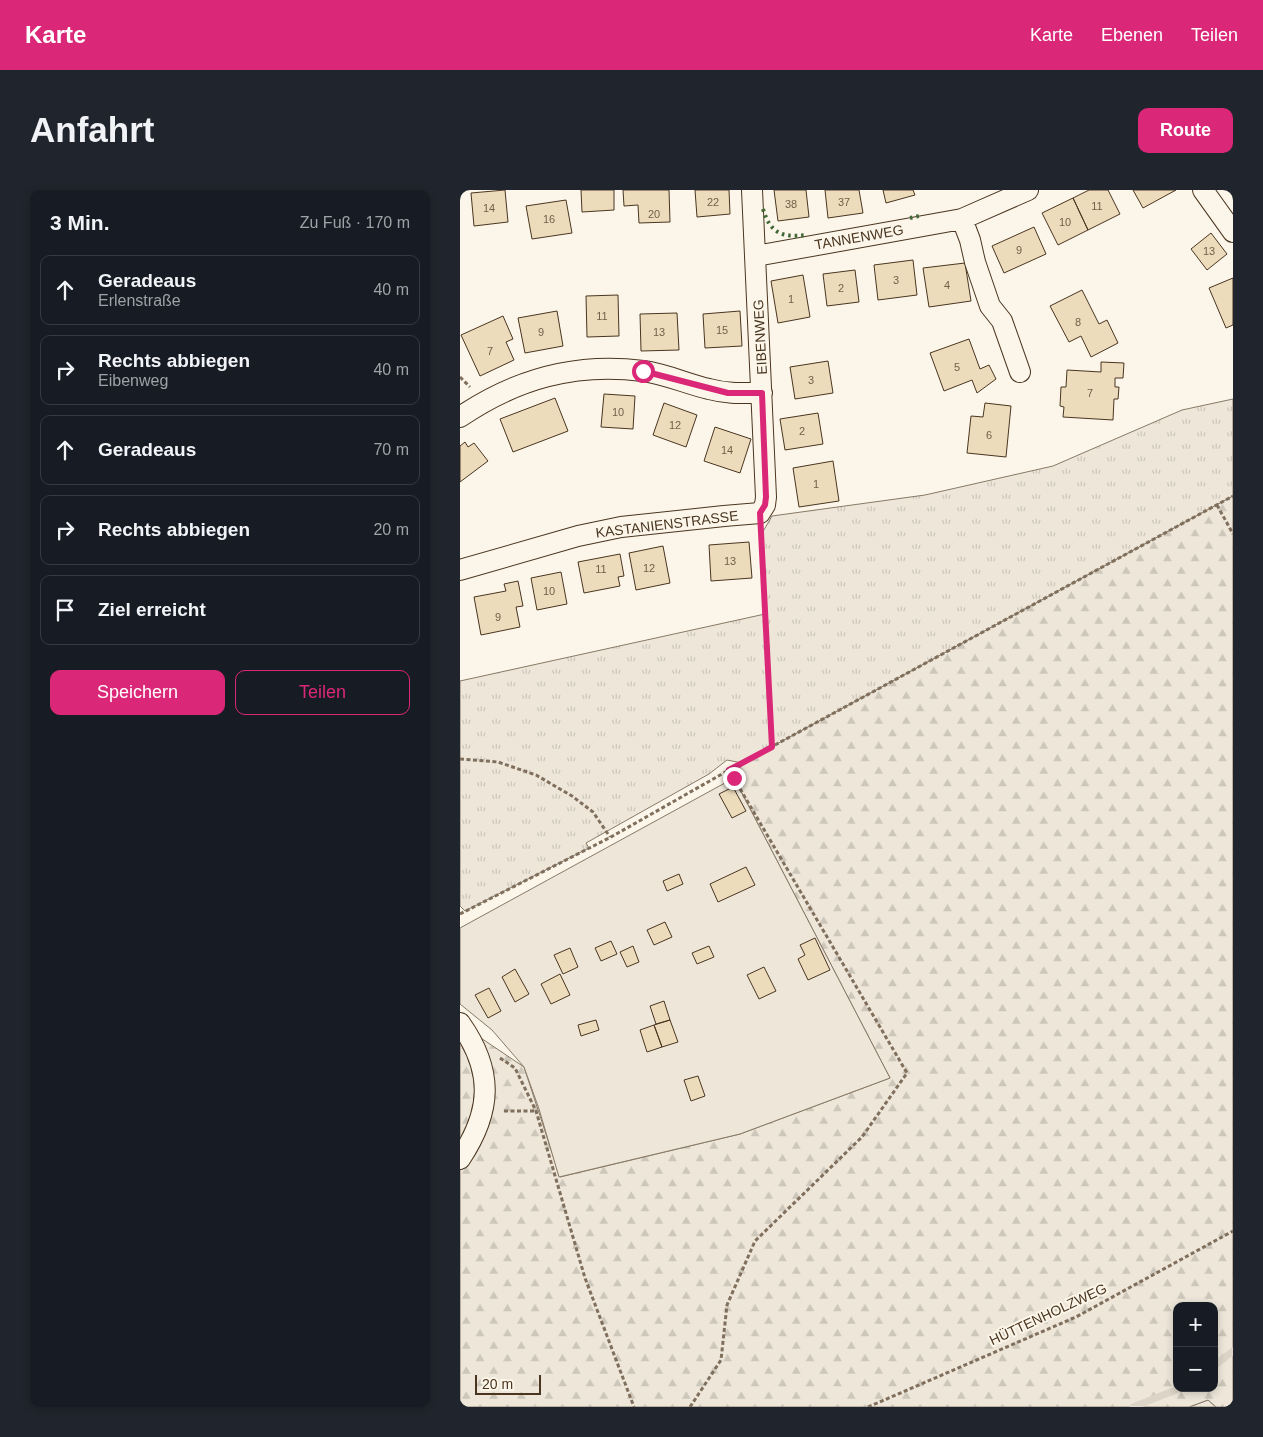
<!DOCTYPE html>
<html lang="de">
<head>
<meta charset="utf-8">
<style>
  :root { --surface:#171b24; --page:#20242c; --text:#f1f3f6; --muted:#9ea1a6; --line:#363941; --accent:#db2777 }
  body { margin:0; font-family:Helvetica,sans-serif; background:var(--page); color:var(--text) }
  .controls { position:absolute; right:15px; bottom:15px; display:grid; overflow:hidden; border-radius:10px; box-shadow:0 2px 8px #0003 }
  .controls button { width:45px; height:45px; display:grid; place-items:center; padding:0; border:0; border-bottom:1px solid var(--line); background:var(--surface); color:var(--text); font:25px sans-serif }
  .scale { position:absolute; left:15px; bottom:12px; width:66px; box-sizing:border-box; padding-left:5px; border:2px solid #4a3520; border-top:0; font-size:14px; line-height:18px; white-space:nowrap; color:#4a3520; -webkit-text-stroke:4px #fbf6e9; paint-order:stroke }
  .stop { position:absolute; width:15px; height:15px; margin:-11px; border:4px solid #db2777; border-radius:50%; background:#fff }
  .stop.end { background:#db2777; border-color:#fff; box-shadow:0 1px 5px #0008 }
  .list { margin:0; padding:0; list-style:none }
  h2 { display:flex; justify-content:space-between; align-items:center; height:65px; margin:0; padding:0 20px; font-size:21px }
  h2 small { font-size:16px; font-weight:400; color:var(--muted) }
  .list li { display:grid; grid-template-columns:32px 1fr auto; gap:15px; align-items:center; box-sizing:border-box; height:70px; margin:0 10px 10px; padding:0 10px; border:1px solid var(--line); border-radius:10px }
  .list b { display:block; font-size:19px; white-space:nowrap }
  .list p { margin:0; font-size:16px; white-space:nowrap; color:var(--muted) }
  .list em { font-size:16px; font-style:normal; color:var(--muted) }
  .actions { display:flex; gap:10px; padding:15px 20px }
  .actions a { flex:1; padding:11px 0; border:1px solid var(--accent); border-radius:10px; text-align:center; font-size:18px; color:var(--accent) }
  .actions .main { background:var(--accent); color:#fff }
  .icon { flex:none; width:28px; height:28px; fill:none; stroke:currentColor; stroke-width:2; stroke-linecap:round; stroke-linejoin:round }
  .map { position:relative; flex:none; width:773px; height:1217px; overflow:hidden; border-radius:10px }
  header { display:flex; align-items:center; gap:30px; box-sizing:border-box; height:70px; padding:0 25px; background:var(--accent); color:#fff }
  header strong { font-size:24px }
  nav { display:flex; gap:28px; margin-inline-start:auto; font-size:18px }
  .intro { display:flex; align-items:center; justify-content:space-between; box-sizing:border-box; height:120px; padding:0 30px }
  h1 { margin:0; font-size:35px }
  .button { padding:12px 22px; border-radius:10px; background:var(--accent); color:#fff; font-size:18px; font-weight:700 }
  main { display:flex; gap:30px; padding:0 30px }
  aside { flex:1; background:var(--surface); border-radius:10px; box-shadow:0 2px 8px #0003 }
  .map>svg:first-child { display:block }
  .grass { fill:url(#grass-tufts); stroke:#887966 }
  .forest { fill:url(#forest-firs); stroke:#887966; fill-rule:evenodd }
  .green { fill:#ede6d9; stroke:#887966 }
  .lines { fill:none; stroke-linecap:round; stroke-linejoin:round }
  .stream { stroke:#dcd4c6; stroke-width:7 }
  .building { fill:#ecdcbc; stroke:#4a3520 }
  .minor-casing { stroke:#4a3520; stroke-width:22 }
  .path { stroke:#7f6f5c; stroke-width:3; stroke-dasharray:4 2.5; stroke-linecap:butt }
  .minor { stroke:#fbf6e9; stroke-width:20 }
  .hedge { stroke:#436837; stroke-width:4; stroke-dasharray:2.5 4; stroke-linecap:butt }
  .route { stroke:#db2777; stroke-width:6 }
  .labels { text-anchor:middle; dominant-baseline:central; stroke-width:4; stroke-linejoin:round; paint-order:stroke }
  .number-label { font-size:11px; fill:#725f47 }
  .street-label { font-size:14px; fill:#4a3520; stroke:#fbf6e9 }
</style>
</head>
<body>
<header>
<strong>Karte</strong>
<nav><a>Karte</a><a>Ebenen</a><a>Teilen</a></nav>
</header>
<div class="intro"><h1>Anfahrt</h1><a class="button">Route</a></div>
<main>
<aside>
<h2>3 Min.<small>Zu Fuß · 170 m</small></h2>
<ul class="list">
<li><svg class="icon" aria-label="ahead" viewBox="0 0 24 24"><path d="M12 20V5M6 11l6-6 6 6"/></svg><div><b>Geradeaus</b><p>Erlenstraße</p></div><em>40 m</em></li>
<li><svg class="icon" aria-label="right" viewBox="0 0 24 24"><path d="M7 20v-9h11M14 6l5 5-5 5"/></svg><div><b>Rechts abbiegen</b><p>Eibenweg</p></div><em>40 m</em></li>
<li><svg class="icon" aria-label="ahead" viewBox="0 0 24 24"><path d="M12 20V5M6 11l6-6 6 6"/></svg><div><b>Geradeaus</b></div><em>70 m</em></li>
<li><svg class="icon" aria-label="right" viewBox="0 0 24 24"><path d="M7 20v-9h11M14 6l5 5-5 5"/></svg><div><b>Rechts abbiegen</b></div><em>20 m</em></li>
<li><svg class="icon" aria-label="arrive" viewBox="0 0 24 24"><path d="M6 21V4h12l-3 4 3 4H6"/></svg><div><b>Ziel erreicht</b></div></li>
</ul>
<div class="actions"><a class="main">Speichern</a><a>Teilen</a></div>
</aside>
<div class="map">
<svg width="773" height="1217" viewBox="0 0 773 1217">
  <defs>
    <pattern id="grass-tufts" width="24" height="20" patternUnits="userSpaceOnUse" patternTransform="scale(1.25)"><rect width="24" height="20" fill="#ede6d9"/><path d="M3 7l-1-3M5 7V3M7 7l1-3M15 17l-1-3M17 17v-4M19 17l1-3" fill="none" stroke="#cdc6ba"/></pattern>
    <pattern id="forest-firs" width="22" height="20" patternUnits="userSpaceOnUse" patternTransform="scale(1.25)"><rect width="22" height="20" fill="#ede6d9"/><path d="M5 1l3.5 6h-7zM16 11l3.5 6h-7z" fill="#cdc6ba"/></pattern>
  </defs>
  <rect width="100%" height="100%" fill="#fbf6e9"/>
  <path class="grass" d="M773 209V306L282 573 267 570 249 584 126 653 129 658 5 721 0 716V491L305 424 301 345 312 326 465 305 593 276 722 220Z
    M748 1210 756 1217H729Z"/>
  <path class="forest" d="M773 306V1217H756L748 1210 729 1217H0V834L64 877 100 987 280 944 430 888 274 588 282 573ZM717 1116H754V1198H717Z"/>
  <path class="green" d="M274 588 430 888 280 944 99 987 79 919 64 877 32 840 0 814V738Z"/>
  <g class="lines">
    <path class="stream" d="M754 1176 773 1161
      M673 1217 721 1198"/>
  </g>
  <path class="building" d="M45 0 48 32 14 36 11 3Z
    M121 0H154V20L122 22Z
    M163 0H209L210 32 179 33 178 15 164 16Z
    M235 0H269L270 24 237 27Z
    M314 0H346L349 27 318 31Z
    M365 0H399L403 23 368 28Z
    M423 0H453L455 5 426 13Z
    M629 0H648L660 24 628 40 613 8Z
    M673 0H716L683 18Z
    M613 8 628 40 598 55 582 23Z
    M106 10 112 43 72 49 66 16Z
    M574 37 586 64 544 83 532 56Z
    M751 43 767 64 747 80 731 59Z
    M453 70 457 105 418 110 414 75Z
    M505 73 511 111 469 117 463 78Z
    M395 80 399 112 367 116 363 84Z
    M343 85 350 127 318 133 311 91Z
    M773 88V135L766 138 749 98Z
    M622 100 639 134 647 130 658 153 631 167 621 146 609 152 590 116Z
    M158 105 159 146 127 147 126 106Z
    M97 121 103 156 65 163 58 128Z
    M280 121 282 156 245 158 243 124Z
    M217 123 219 160 181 161 180 124Z
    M43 126 53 149 46 152 54 170 20 186 1 145Z
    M509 149 520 179 529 175 536 189 517 203 512 190 484 201 470 163Z
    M368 171 373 203 335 209 330 177Z
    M641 172 664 173 663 188H655V197H659L658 209H654L653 230 603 227 604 217 600 216 601 197H606L607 180 641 182Z
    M144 204 175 206 173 239 141 237Z
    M95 208 108 241 53 262 40 229Z
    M204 213 237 225 226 257 193 245Z
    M525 213 551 216 546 267 507 263 511 226 523 227Z
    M358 223 363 254 325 260 320 229Z
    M255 237 291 249 280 283 244 271Z
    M5 252 8 257 14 253 28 271 0 292V256Z
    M373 271 379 311 339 317 333 278Z
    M289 352 292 388 251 391 249 355Z
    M203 356 210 393 176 400 169 363Z
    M160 364 164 386 158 387 160 396 124 403 118 372Z
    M101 382 107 414 77 420 71 388Z
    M58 391 63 416 56 417 60 437 21 445 14 407 46 401 44 394Z
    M273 597 286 621 272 628 259 604Z
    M286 677 295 695 258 712 250 694Z
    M219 684 223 694 207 701 203 691Z
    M205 732 212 747 194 755 187 740Z
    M355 748 370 780 348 790 338 769 345 765 340 755Z
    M151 751 157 764 141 771 135 758Z
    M173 756 179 772 167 777 160 762Z
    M249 756 254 767 237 774 232 763Z
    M110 758 118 777 103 784 94 765Z
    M304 777 316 801 299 809 287 785Z
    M55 779 69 804 55 812 42 787Z
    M100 784 110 805 91 814 81 794Z
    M29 798 41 821 28 828 15 805Z
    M204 811 210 830 196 834 190 816Z
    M136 830 139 840 121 846 118 835Z
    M210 830 218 852 202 857 194 835Z
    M194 835 202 857 187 862 180 840Z
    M238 886 245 906 231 911 224 890Z"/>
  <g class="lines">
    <defs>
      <path id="minor" d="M743 0 773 42
        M502 29 510 50 515 72 530 116 542 131 560 182
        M296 66 502 29 568 0
        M0 227C56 189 115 172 183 181 206 184 227 194 249 199 267 204 284 203 302 203
        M0 380 118 346 161 337 264 326 300 323 305 315 306 307 292 0
        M0 833C34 881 32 921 0 969"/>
    </defs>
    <use href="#minor" class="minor-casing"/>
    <path class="path" d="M0 187 10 197
      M757 315 773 344
      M301 344 312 557
      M0 569 38 572 76 585 112 606 133 622 150 647
      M0 724 151 647 269 580 773 306
      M40 868 55 878 76 921 125 1088 174 1217
      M44 921H76
      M230 1217 261 1170 267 1115 295 1051 402 947 447 883 269 580
      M408 1217 616 1127 773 1041"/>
    <use href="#minor" class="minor"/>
    <path class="hedge" d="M303 19C310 43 322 48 346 45
      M450 28 459 26"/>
  </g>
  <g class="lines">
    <path class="route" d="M183 181 268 203H302L306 307 305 315 300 323 312 557 269 580 274 588"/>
  </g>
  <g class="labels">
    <g class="number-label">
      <text x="253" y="12">22</text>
      <text x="384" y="12">37</text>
      <text x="331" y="14">38</text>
      <text x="637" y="16">11</text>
      <text x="29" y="18">14</text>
      <text x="194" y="24">20</text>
      <text x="89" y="29">16</text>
      <text x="605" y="32">10</text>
      <text x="559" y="60">9</text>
      <text x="749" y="61">13</text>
      <text x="436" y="90">3</text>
      <text x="487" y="95">4</text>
      <text x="381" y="98">2</text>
      <text x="331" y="109">1</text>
      <text x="142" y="126">11</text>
      <text x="618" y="132">8</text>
      <text x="262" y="140">15</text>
      <text x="81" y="142">9</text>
      <text x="199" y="142">13</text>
      <text x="30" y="161">7</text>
      <text x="497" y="177">5</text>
      <text x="351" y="190">3</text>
      <text x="630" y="203">7</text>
      <text x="158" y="222">10</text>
      <text x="215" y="235">12</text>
      <text x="342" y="241">2</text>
      <text x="529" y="245">6</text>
      <text x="267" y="260">14</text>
      <text x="356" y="294">1</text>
      <text x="270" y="371">13</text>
      <text x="189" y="378">12</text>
      <text x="141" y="379">11</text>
      <text x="89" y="401">10</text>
      <text x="38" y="427">9</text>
    </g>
    <g class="street-label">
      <text transform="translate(399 47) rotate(-10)">TANNENWEG</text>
      <text transform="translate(300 147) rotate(-93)">EIBENWEG</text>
      <text transform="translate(207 334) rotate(-7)">KASTANIENSTRASSE</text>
      <text transform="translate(588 1124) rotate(-25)">HÜTTENHOLZWEG</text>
    </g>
  </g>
</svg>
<div class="controls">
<button>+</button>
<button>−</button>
</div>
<div class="scale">20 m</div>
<div class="stop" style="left:183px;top:181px"></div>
<div class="stop end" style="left:274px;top:588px"></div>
</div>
</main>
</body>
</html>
